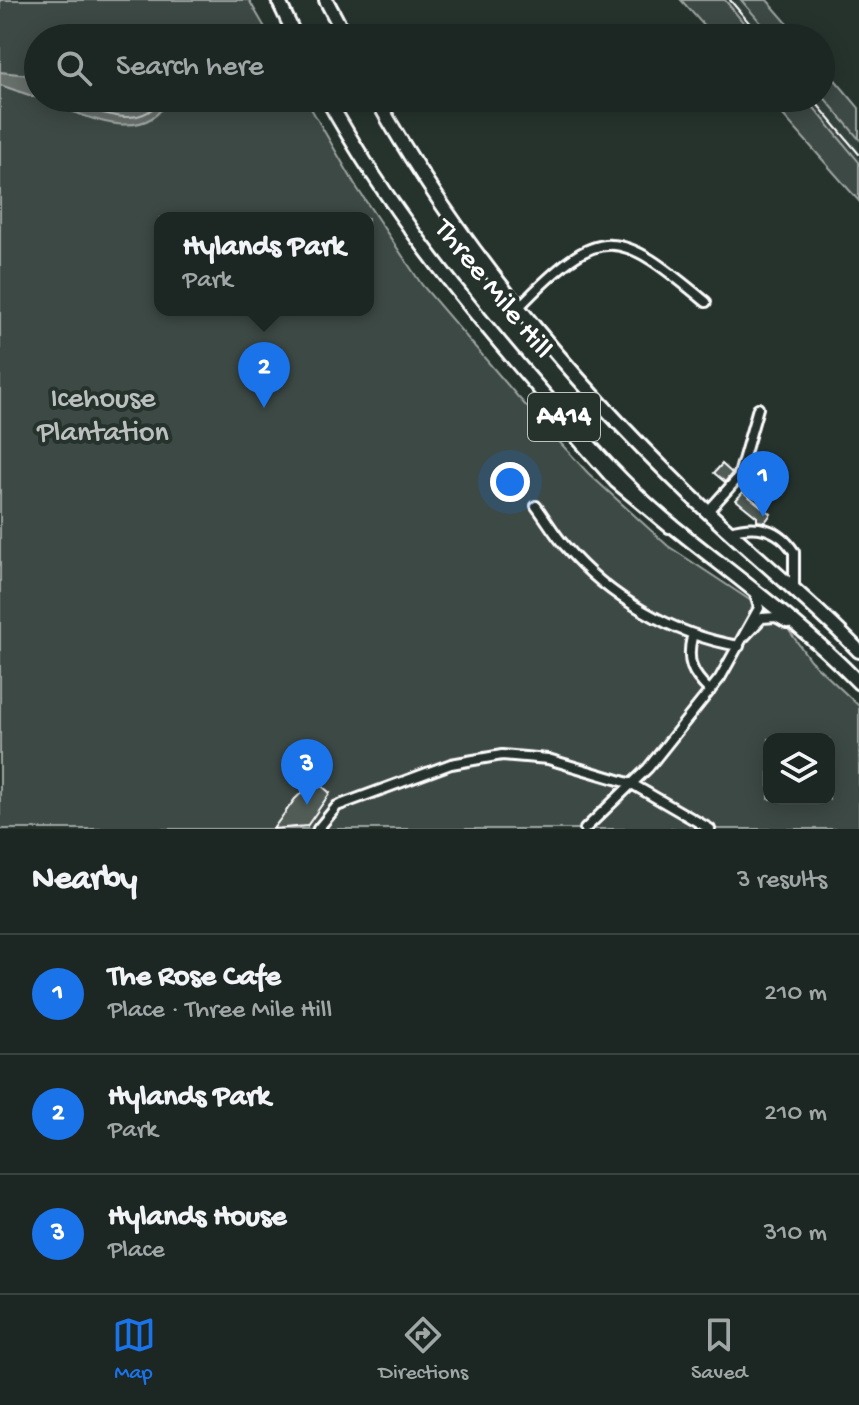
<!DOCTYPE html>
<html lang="en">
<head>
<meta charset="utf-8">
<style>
  :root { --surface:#1c2622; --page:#252e2a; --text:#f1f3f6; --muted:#a0a5a5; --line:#3a4340; --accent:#1a73e8 }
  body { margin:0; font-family:"Gochi Hand",sans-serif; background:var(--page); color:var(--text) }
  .controls { position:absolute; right:24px; bottom:24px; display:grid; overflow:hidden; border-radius:16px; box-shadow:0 4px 20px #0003 }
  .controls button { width:72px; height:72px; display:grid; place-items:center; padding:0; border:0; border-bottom:2px solid var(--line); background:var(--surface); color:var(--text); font:40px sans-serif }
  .you { position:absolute; left:510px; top:482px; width:28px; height:28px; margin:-20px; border:6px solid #fff; border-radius:50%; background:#1a73e8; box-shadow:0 0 0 12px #1a73e833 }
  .badge { display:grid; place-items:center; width:52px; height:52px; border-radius:50%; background:var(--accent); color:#fff; font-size:26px; font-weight:700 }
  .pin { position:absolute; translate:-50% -66px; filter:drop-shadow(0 2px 4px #0008) }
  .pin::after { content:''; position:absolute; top:42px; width:28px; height:24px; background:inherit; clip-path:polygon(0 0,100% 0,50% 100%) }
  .popup { position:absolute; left:154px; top:212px; width:220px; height:104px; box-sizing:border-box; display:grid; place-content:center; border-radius:16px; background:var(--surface); filter:drop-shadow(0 2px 6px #0005); font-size:26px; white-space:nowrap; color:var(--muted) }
  .popup b { font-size:30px; color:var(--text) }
  .popup::after { content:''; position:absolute; left:50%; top:100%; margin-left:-16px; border:16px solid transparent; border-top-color:var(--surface) }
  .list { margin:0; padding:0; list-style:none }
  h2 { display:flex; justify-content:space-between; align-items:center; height:104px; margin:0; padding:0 32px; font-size:34px }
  h2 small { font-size:26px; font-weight:400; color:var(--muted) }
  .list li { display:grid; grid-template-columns:52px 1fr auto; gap:24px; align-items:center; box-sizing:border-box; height:120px; padding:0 32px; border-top:2px solid var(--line) }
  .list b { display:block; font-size:30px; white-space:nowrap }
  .list p { margin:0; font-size:26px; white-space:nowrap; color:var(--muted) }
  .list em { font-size:26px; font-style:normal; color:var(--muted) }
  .icon { flex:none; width:44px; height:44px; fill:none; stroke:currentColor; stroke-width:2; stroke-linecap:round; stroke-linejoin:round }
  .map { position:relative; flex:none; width:859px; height:829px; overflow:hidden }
  .search { position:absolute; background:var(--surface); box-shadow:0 4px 20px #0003; left:24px; right:24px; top:24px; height:88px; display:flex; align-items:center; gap:20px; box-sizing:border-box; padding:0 28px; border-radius:44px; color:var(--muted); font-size:30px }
  .sheet { height:464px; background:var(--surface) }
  nav { display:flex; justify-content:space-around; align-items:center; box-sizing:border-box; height:112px; border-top:2px solid var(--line); background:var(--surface); font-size:22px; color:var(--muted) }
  nav a { display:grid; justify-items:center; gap:4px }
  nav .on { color:var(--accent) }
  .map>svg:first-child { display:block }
  .built { fill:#333f3a }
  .green { fill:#3e4944; stroke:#9ea4a2; stroke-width:2; fill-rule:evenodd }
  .water { fill:#67706c; stroke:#a4a9a7; stroke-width:2 }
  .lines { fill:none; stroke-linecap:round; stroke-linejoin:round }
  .shore { stroke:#c2c6c4; stroke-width:2 }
  .building { fill:#515c57; stroke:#fff; stroke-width:2 }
  .minor-casing { stroke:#fff; stroke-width:14 }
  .highway-casing { stroke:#fff; stroke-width:18 }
  .minor { stroke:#26332d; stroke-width:8 }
  .highway { stroke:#26332d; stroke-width:12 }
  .rail { stroke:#fff; stroke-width:2 }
  .labels { text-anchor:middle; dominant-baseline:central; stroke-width:8; stroke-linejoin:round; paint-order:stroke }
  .shield { fill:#26332d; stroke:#bec2c0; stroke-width:2 }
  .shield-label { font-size:28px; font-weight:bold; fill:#fff }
  .street-label { font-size:30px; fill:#fff; stroke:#26332d }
  .park-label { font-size:30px; fill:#bbbfbe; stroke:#26332d }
</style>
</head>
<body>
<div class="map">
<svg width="859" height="829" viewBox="0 0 859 829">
  <rect width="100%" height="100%" fill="#26332d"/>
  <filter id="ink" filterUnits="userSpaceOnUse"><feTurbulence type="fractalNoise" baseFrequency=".0125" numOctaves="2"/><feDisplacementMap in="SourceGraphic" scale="16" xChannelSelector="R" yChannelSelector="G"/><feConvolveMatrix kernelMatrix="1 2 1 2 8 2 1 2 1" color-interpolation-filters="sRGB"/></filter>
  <g filter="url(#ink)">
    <path class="built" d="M725 0H741L774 38H756Z
      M821 94 859 139V162L806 98H821Z"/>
    <path class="green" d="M0 0H249L271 38H38V98H305L357 188 422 285 518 397 588 473 668 546 783 622 810 660 859 706V829H0ZM160 218H368V310H160ZM769 739H829V799H769Z
      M681 0H725L756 38H715Z
      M741 0H767L800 38H774Z
      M821 63 859 108V139L821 94Z
      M768 98H806L859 162V201Z"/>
    <path class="water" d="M0 72 38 76V98L0 85Z
      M39 98H168C146 150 76 112 39 98Z"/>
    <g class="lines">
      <path class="shore" d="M61 98C87 108 143 135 160 98"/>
    </g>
    <path class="building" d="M722 464 732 473 725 482 714 473Z
      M743 492 771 514 765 522 757 521V517L736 500Z
      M315 780 330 793 307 826 273 829 295 799Z"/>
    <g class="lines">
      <defs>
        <path id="minor" d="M519 307C602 221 618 229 706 302
          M546 405 615 483 669 528
          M536 506C546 519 554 534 565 546 608 597 673 635 739 646
          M708 511 738 478 758 408
          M730 531C756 523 779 528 794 552V587
          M692 637C686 662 692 674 710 691
          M744 637 762 618 776 617 787 623
          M318 829 337 806 451 764 502 755 548 759 632 784 710 829
          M585 829 648 768 720 678 759 608 755 594"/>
        <path id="highway" d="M278 0 296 38
          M326 0 346 38
          M327 98C386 205 462 300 542 392 580 435 620 482 664 519 730 573 799 621 859 683
          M376 98C456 242 571 380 689 494 744 548 805 595 859 651"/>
      </defs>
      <use href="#minor" class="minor-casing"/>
      <use href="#highway" class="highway-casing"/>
      <use href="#minor" class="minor"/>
      <use href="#highway" class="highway"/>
      <path class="rail" d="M730 0 762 38
        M812 98 859 154"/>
    </g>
  </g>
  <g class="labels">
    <rect class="shield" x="528" y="393" width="72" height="48" rx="6"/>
    <g class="shield-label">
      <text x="564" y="417">A414</text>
    </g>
    <g class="street-label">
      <text transform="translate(492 290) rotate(51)">Three Mile Hill</text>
    </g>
    <g class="park-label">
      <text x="103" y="400">Icehouse<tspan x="103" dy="34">Plantation</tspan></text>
    </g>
  </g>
</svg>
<div class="controls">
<button><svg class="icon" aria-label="layers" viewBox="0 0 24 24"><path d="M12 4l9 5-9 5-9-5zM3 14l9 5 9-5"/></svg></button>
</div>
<div class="you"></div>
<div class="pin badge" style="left:763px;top:517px">1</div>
<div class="pin badge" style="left:264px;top:408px">2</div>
<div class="popup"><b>Hylands Park</b>Park</div>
<div class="pin badge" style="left:307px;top:805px">3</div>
<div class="search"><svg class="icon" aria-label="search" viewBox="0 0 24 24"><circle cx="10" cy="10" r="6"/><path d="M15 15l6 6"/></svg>Search here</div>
</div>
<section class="sheet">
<h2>Nearby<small>3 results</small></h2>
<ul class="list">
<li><span class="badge">1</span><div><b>The Rose Cafe</b><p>Place · Three Mile Hill</p></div><em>210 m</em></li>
<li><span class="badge">2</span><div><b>Hylands Park</b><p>Park</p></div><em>210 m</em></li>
<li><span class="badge">3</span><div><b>Hylands House</b><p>Place</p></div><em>310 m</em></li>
</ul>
</section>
<nav>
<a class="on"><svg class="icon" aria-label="map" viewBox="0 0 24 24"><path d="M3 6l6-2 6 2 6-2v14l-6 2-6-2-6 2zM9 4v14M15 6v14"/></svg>Map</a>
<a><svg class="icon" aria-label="directions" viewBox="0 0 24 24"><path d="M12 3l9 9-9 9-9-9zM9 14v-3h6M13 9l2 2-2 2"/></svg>Directions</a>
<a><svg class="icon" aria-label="saved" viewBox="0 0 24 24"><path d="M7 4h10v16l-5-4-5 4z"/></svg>Saved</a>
</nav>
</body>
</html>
